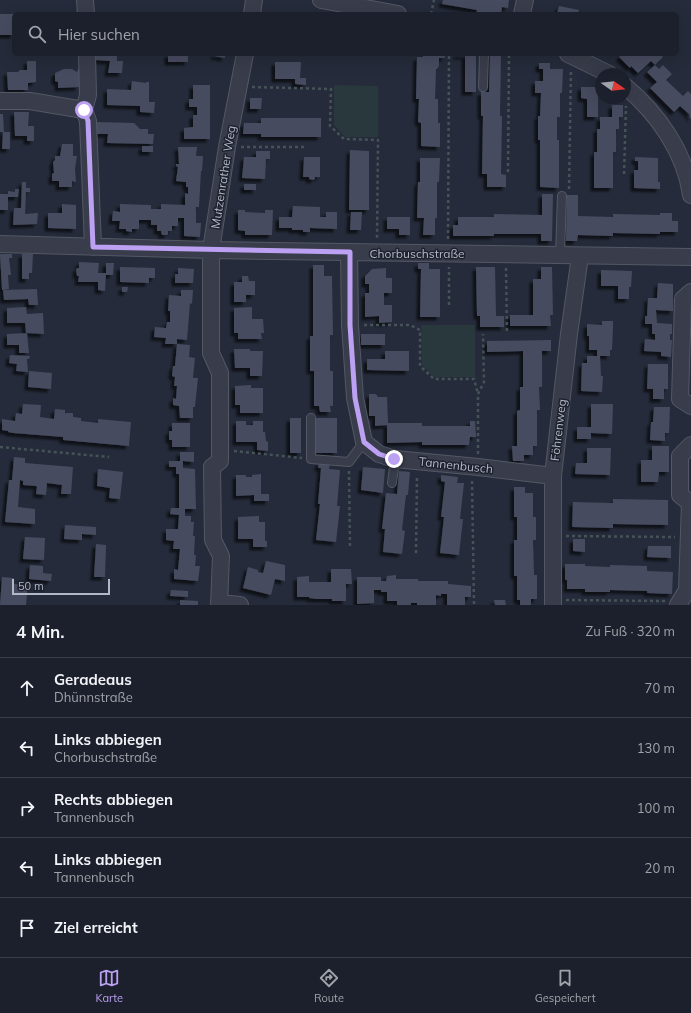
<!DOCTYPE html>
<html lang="de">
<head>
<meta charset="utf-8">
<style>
  :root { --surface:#1c202c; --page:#252834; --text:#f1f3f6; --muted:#a0a3a9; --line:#3a3e48; --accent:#bca0f2 }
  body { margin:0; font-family:Mulish,sans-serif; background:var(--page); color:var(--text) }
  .compass { position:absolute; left:595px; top:68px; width:36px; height:36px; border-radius:50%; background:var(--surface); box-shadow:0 4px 16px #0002; rotate:104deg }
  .scale { position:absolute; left:12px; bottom:10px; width:98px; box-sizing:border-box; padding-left:4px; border:2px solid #b4b8c6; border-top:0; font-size:11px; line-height:14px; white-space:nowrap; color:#b4b8c6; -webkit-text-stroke:3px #1e222f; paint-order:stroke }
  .stop { position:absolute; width:12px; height:12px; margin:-9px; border:3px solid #bca0f2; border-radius:50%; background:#fff }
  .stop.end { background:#bca0f2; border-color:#fff; box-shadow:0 1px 4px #0008 }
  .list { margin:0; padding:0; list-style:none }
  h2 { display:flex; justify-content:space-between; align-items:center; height:52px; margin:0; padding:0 16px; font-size:17px }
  h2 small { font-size:13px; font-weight:400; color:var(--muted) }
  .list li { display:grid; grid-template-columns:26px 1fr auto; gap:12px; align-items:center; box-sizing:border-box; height:60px; padding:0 16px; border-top:1px solid var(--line) }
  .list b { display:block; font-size:15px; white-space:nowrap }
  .list p { margin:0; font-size:13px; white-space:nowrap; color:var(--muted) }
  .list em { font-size:13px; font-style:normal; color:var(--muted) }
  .icon { flex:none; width:22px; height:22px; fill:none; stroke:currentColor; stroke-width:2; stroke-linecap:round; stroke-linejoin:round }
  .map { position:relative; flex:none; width:691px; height:605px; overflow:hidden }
  .search { position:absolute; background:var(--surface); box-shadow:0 4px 16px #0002; left:12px; right:12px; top:12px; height:44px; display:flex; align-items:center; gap:10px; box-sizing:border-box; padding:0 14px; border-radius:6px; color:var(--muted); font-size:15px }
  .sheet { height:352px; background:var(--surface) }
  nav { display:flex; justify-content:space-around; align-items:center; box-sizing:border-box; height:56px; border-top:1px solid var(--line); background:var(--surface); font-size:11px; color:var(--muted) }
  nav a { display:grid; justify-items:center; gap:2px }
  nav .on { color:var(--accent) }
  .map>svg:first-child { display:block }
  .green { fill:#28383c }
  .building { fill:#464c5e; filter:url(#shadow) }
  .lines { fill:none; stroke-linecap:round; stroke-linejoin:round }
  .lane-casing { stroke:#545865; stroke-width:10 }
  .street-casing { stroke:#545865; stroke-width:18 }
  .path { stroke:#455358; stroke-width:2.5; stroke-dasharray:3 3; stroke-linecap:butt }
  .lane { stroke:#393d4b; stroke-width:8 }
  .street { stroke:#393d4b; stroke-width:16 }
  .route { stroke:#bca0f2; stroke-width:5 }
  .labels { text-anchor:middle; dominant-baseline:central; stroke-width:3; stroke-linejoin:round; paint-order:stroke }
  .street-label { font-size:12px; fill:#b4b8c6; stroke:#1e222f }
</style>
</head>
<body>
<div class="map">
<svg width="691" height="605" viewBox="0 0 691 605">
  <defs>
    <filter id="shadow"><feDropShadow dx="-3.5" dy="3.5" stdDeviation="1" flood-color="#0009"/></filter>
  </defs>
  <rect width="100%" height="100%" fill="#252b3a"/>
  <path class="green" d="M334 85 378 86V137H345L334 125Z
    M421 325H475V377H434L422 365Z"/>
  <path class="building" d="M443 0H509L508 8 502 7 501 14 489 12V14H484L476 13 477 10 442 4Z
    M559 6 579 10 578 14H557Z
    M0 14H14V35H0Z
    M96 54H117V61H123L122 73H108L110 61 95 60Z
    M168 54H188V62H168Z
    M214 54H225V58L214 56Z
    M423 54H445V58H439V66L437 69H436L435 99H438V123H440V147L421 146V123L418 122 419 99H416L417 57H423Z
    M457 54H476V92H465V56H457Z
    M490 54H501L500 116H502L501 174 506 175V187H487V174H482L483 116H481V92H489Z
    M623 54 641 55 660 54 663 57 655 65 651 61 638 73 631 66 630 68 619 57Z
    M27 61H36V82L28 83V90H8L7 72H18L20 70H27Z
    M275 62H301L300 78H306V85L295 84V79H275Z
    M539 63H550V69H563L562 93H560V117H557V140H559V188L540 187V140H538V116H540L541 93H535V81H543V69H539Z
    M655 65 659 69 663 65 672 74 666 80 683 96 688 91 691 94V119L689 116 690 115 680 106 674 112 650 88 657 82 647 72Z
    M84 68 85 79 79 80V87L58 88V82L55 81V73L64 69H72L77 72 78 69Z
    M132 81 146 83V82H149V102H155L154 113 140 112V106L107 105V89L131 90Z
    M193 85H210V139H184V128L193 127V115H197V107H189V99H193Z
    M581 87H598V117H587V99L581 98Z
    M250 98H262L261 109H250Z
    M612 105H623V117H619V129H616V152H613V188H594V152H597V129H600V117H612Z
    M14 112H29L28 126H34V141H27V136H15Z
    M0 114H3L4 132H10V149H2L3 132H0Z
    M261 118H321V137H261V134H243L244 123H261Z
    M96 122 134 123 140 129H148V134H154L153 144 107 143 108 134H96Z
    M62 144H73V156H77L75 169 76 182 72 181V187H59V181H52V174L54 173 53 162 55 160V156H60Z
    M142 146H153V152H142Z
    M178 147H197L196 156H203L202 171H201L199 207H196V223H201L200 237 184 236V218H178V226H172V231H168V234L167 235H162L161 231H157V225H151V220H139V229H132V232L126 231V229H119L120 221H112L113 211 120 212V204L151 205V209H161V204L185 205V193L188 194V187H186V182L176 181 178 167 176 166V164H179Z
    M350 150 369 151V210H349Z
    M256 151H270V159H266L265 179 242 178 244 157H256Z
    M304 157H320V177H315V179L313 180 309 179V177H303Z
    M635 157 658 158V182H660V189L634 188V170H638V161H635Z
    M420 158H440L439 182H437V218H435V235H423L424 218H417L418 182H420Z
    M22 182H26V188H30V192H26L25 214 38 213 37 224 13 225 14 208H21Z
    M244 184H256V190H244Z
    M15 189H19L18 197H8V210H0V194H8V191L15 192Z
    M542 194H553L552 241H541V234H494V236H453V225H458V217H494V214L542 215Z
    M567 195H578V216L613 217V214L660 215V213H672V221H678V232H660V234L613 233V236L578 235 577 241H566Z
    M62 204 76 205V229L48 228V213H62Z
    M293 206 320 207V217H326V212H337V229L310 228V232H303V230H292V228H279V217H292Z
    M238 210H245V212L265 213V210H273L272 235H245V231L238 230Z
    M351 212H362L361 230H350Z
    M387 217H410V235H399V229H387Z
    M0 254H12V258H9L11 275H8L9 289 2 290Z
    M22 254H33L32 273H29V279H22Z
    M79 262 99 263 98 273H106L105 291 98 290V282H78L79 276H77L76 270 77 268H79Z
    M106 263H114L113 275H106Z
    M418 263H429V269H440V317H420L421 269H418Z
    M313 265H324V276H332L333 335H330V371H333V406H330L331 412H320L319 406H314V371H310V336H313Z
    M120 267 155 268V278H149V283L120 282Z
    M476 267H495L496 316H504V327H480V316H477Z
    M541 267H552L553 315H550L551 326H510V315H533V279H541Z
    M178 268 194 269 193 283H175V274H178Z
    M386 268V278H392V293H384V305H392V322L379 323V316L365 317V293H369V284H365V276L372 269Z
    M601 270 632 271 631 287H629V299H618V286H601Z
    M242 276H248L249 281H255V295H246V302H234V282H242Z
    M658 283 673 284V311L656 310 657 323 672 324V334H670V340H672L671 357 661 356V352L644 351 645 339 655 340V334H652V324H645V316H647L648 298H657Z
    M122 287H128L127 292H122Z
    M37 289 38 305H29L28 299 4 300 3 290Z
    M181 290H193L192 304 190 303 187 340 177 339V344L190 345 189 357 195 358 193 378H198L195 407H193V418H180L179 406 173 405V398L176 399 177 386H174L175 377 172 376 173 366H175L177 344H165L166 338 154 337 155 327 166 328 167 322H170V311H168L169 295 181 296Z
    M26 307 27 314 43 313 44 334 26 333 25 323H7V308Z
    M252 307V319H263L264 333H261L262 339H238V333H234V308Z
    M602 321H613V327L612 350H610V356H600L601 376H603L602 392 581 391 582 363H587V356H597V350H589V336H587V324L602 325Z
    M27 333 29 353H19V345H7V334Z
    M361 334H385V345H361Z
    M551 340V351H542V387H539L540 410H537V446H533V455H524V461H513L512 446H517V411L520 410V387H523V351L487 352V341Z
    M234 349H250V351H263L262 376H250V368H235Z
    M385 351H409V371L367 370V359H385Z
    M10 355 30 356 29 359H27L28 372 16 371 17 364 9 363Z
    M648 364H668V389H664V399H653V389H647Z
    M29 371 52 373 51 389 28 387Z
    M251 385V388H263V413H240V405H235V386Z
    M369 394H376L378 397H387L388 423H422V426H470V421H475L476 437H470L469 445H422V442L387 443V425L375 426V416H369Z
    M23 404 41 405 40 417 54 419 55 409 65 410V414L66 413H73V417L81 418V421L98 423V419L131 422 129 446 63 440V437L13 433 8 432V431L2 430V419L15 421 16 413 22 414Z
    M591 404H613L612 434 591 433V439H577V427H591Z
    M654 407H670L669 433H665V441L650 440 651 422H653Z
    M290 418H301V453H290Z
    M315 418H337V453H315Z
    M236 421H246V425H253V421H263V432H265L266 441 268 442V451L257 450V442H236Z
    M172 423H190V447H172V440H169V431H172Z
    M652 446H669V472H659L658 482H641V460H652Z
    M587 448H611L610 475 575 474 576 463H587Z
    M180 452H194V462L183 461V468L195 469 196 509H185V516H191V522H194L193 536H195L194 555H196L195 566H200L198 581 174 579V569L178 570 180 549H173L174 541 166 540V529H178L179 515 170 514 171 508H179V474H176V467H169V461H180Z
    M14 457 25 458V463L73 467 71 494H61L62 485 47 483 46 495 36 494 37 487 36 486 23 485V481L20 480 18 507 35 509V524L5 522 9 480H12Z
    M319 462 330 463 329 469 340 470 337 506H340L336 542 316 540 320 504H318L321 468H318Z
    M363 467 385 469 383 493 361 490Z
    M98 469 123 472 120 499 109 498 110 488 97 486Z
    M399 471 410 472 408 495H406L402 530 405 531 402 554 383 552 385 529H382L386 493 397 494Z
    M261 474V494H269V501H254V495L236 496V475H246V477H252V475Z
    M441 475 458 477 457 483H464L460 519H463L459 555 440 553 444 517H441L445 482 441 481Z
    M514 487H525V493H533V517H536V540H533L534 575H537V599H531V605H520V600H517V576H514V540H517V517H514Z
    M613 499 668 500V525L613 524V528L572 527 573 502 613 503Z
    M259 516V522H265V541H267V547H253V539H238V517Z
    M65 525 96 527V535L82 534V540L64 539Z
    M25 537 45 538 44 560 23 559Z
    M573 539H585V552L573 551Z
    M96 544 106 545 105 577H94Z
    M648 546H671V558L647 557Z
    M266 561 285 565V581L275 579 271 595 243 588 248 567 258 570V572L263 573Z
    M565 564H585V566L610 567V565L647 566V571L673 572 672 594 647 593V591L610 590V592H585V589H567V580H565Z
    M30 565 43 566V573L52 574 51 581 29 579Z
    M331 569H351L352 584H346V601H332V599H317L309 598V597H297V577L309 576V582H331Z
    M396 575V579H418V581H448V584L471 586V597H465V605H447V594H441V596L436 595V605H417V603H411V605H397V601H387V592H381V590H374V603L357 604V577H381V581H386L387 576Z
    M2 577 14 578 13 584 28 585 26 605H0Z
    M171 590 188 591V597L170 596Z
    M180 600 198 601V605H180Z
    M494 600H505L506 605H495Z"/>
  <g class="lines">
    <defs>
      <path id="lane" d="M483 87 484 54
        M560 255 562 196
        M311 418V459L349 462 364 442
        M392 483 395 459"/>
      <path id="street" d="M85 0 86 14
        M321 0 398 14
        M252 14 254 0
        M522 14 525 0
        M568 54 609 74
        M625 86C658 114 685 152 691 195
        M0 101H30L84 110
        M84 110 88 121 93 247
        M84 110 88 95 87 54
        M0 244 211 250 691 257
        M349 252 350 325 355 398 364 442 379 454 395 459 478 467 553 476
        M691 292 683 299 680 399 691 406
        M220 603 240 605
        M219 605 221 556 213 540 212 467 220 461V373L211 353V250L227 147 245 54
        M553 605V476L569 334 580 256
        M678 605 687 590 690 503 680 495V456L691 445"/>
    </defs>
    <use href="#lane" class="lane-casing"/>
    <use href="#street" class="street-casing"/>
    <path class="path" d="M431 14 434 0
      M252 87 331 89 330 126 344 139 378 140 377 239
      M241 147H305
      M508 172 509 54
      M624 174 626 106
      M569 189 571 70
      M448 239 449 54
      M506 268 507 334
      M449 305V267
      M364 325H410L420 330V366L434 379H474L478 394
      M0 447 109 457
      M234 451 302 458
      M478 454V394L484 382 483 334
      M349 471 350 547
      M472 481 474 605
      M566 536 675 537
      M416 553 417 475
      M566 600 665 601"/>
    <use href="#lane" class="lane"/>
    <use href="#street" class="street"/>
  </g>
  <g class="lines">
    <path class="route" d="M84 110 88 121 93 247 350 252V325L355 398 364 442 379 454 394 459"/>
  </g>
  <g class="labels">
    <g class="street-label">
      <text transform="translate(223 177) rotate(-81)">Mutzenrather Weg</text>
      <text x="417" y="253">Chorbuschstraße</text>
      <text transform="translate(558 430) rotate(-83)">Föhrenweg</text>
      <text transform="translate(456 465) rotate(6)">Tannenbusch</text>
    </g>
  </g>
</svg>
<svg class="compass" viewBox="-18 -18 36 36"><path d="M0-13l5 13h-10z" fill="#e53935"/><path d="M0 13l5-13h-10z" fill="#a0a3a9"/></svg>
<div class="scale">50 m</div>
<div class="stop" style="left:84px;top:110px"></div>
<div class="stop end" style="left:394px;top:459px"></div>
<div class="search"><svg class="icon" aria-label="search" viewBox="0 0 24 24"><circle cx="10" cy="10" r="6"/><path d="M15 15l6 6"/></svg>Hier suchen</div>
</div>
<section class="sheet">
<h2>4 Min.<small>Zu Fuß · 320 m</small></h2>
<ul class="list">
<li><svg class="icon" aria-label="ahead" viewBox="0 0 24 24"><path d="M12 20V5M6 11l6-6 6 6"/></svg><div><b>Geradeaus</b><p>Dhünnstraße</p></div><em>70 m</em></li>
<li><svg class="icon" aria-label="left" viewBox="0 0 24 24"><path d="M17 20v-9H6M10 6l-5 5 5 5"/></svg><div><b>Links abbiegen</b><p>Chorbuschstraße</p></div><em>130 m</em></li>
<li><svg class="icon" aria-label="right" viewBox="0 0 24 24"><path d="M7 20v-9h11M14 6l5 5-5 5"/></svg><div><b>Rechts abbiegen</b><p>Tannenbusch</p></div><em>100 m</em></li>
<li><svg class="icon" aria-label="left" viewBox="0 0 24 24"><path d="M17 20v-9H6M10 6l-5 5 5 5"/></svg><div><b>Links abbiegen</b><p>Tannenbusch</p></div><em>20 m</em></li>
<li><svg class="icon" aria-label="arrive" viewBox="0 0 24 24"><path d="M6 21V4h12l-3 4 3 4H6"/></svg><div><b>Ziel erreicht</b></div></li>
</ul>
</section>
<nav>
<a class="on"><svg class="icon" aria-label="map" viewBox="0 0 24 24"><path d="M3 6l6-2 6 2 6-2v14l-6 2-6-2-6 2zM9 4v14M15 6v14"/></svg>Karte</a>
<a><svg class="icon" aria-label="directions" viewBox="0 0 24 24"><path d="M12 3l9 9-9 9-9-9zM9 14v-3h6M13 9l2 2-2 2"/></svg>Route</a>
<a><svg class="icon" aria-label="saved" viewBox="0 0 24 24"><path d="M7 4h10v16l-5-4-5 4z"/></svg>Gespeichert</a>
</nav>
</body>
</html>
